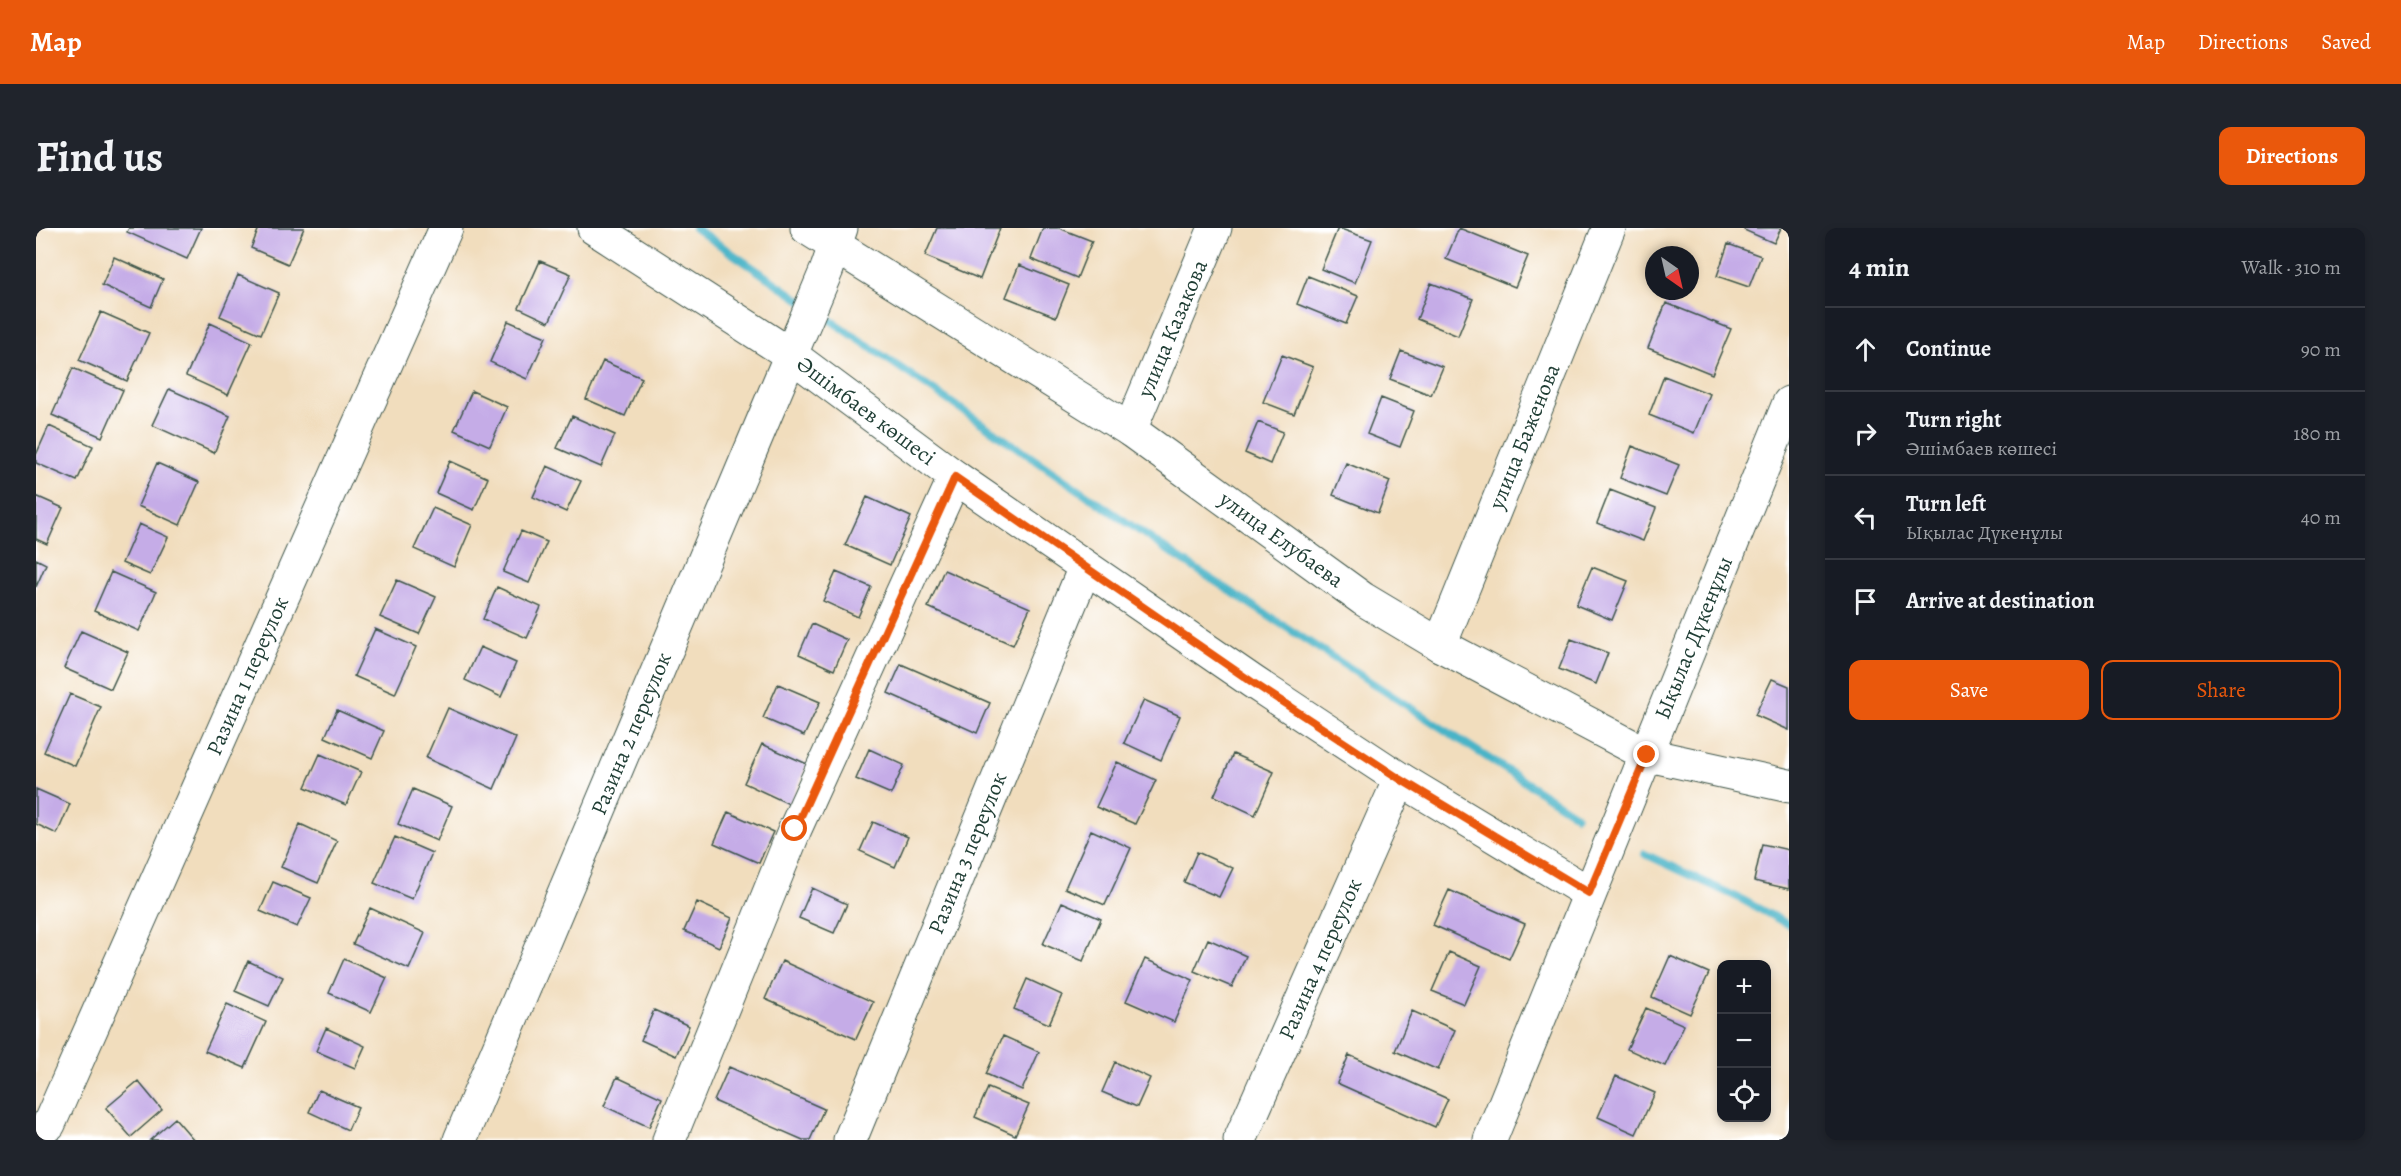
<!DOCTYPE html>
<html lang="en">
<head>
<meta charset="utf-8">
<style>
  :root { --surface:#171b24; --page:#20242c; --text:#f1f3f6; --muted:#9ea1a6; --line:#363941; --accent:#ea580c }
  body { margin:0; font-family:Alegreya,serif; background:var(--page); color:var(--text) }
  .controls { position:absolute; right:18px; bottom:18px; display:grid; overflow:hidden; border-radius:12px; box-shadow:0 3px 9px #0003 }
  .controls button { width:54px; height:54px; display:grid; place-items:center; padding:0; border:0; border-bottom:2px solid var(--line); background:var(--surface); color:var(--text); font:30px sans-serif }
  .compass { position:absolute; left:1609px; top:18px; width:54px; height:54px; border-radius:50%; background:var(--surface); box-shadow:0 3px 9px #0003; rotate:146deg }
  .stop { position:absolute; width:18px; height:18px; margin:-14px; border:4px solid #ea580c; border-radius:50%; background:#fff }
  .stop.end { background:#ea580c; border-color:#fff; box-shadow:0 2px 6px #0008 }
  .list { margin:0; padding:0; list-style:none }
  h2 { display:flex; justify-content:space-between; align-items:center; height:78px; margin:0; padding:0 24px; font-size:26px }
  h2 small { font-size:20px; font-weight:400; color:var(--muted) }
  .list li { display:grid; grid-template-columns:39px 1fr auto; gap:18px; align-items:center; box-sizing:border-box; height:84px; padding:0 24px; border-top:2px solid var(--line) }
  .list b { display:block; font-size:22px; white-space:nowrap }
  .list p { margin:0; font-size:20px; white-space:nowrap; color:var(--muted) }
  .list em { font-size:20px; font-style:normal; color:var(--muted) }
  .actions { display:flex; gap:12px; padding:18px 24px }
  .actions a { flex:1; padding:14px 0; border:2px solid var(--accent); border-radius:12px; text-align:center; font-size:21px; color:var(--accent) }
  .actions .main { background:var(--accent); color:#fff }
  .icon { flex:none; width:33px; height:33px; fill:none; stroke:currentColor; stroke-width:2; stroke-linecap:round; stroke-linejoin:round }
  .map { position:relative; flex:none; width:1753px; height:912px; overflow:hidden; border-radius:12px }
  header { display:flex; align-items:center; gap:36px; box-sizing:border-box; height:84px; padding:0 30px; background:var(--accent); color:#fff }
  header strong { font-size:28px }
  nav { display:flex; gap:33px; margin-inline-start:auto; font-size:21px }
  .intro { display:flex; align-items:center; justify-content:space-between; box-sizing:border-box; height:144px; padding:0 36px }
  h1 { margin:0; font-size:42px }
  .button { padding:15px 27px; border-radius:12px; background:var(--accent); color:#fff; font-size:21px; font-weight:700 }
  main { display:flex; gap:36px; padding:0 36px }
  aside { flex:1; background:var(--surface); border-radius:12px; box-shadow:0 3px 9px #0003 }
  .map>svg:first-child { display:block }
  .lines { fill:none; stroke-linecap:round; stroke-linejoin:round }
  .stream { stroke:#4ab4c7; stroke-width:8 }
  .building { fill:#c5ace7 }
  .minor-casing { stroke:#3e5549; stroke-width:35 }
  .tertiary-casing { stroke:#3e5549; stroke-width:35 }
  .minor { stroke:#fff; stroke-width:33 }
  .tertiary { stroke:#fff; stroke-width:33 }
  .route { stroke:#ea580c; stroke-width:8 }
  .labels { text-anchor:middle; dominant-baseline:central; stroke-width:6; stroke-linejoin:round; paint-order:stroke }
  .street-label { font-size:22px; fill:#1f3d34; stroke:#fff }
</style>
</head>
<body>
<header>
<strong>Map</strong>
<nav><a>Map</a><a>Directions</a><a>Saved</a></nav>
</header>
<div class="intro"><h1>Find us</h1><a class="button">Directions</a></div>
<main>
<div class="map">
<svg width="1753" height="912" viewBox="0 0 1753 912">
  <rect width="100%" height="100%" fill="#fff"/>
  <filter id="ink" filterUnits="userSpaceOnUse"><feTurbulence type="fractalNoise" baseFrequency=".0167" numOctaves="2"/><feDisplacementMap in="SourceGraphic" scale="12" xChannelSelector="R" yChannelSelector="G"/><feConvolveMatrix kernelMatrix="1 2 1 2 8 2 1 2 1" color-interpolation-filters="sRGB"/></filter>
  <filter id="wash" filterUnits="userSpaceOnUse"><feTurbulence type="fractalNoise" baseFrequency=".008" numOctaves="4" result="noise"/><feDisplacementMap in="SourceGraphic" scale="24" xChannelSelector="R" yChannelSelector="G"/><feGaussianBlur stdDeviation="1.35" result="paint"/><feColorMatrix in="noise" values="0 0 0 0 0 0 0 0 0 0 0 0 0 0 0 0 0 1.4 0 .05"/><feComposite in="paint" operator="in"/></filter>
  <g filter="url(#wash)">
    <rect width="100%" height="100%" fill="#f1ddbd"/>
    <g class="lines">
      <path class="stream" d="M659 0 770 76
        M781 83 1140 328 1540 587
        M1609 626 1705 671 1753 697"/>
    </g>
    <g id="blocks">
      <path class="building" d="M93 0H165L151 31 91 4Z
        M223 0H268L252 36 215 20Z
        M901 0H964L944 51 889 28Z
        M1007 0H1023L1056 13 1041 50 995 31Z
        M1302 0 1336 12 1319 55 1285 41Z
        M1423 0 1492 28 1479 59 1410 31Z
        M1709 0H1745L1738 15 1708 2Z
        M1692 16 1725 28 1713 59 1681 48Z
        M78 29 127 51 115 79 66 57Z
        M504 33 535 46 513 94 483 80Z
        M983 37 1033 57 1020 89 970 69Z
        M202 47 243 65 225 106 184 88Z
        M1272 48 1322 68 1310 96 1261 76Z
        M1395 55 1437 71 1422 108 1381 91Z
        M1630 75 1695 101 1676 146 1612 120Z
        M65 84 113 105 91 153 43 132Z
        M472 93 510 109 491 151 454 134Z
        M174 95 216 114 192 167 150 148Z
        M1365 123 1407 139 1395 167 1354 151Z
        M1246 127 1277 139 1258 186 1227 174Z
        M567 133 606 150 589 188 550 171Z
        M37 140 87 162 66 209 16 187Z
        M1628 148 1674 166 1658 205 1613 187Z
        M133 161 194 188 178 225 116 197Z
        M436 163 471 179 454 218 418 202Z
        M1345 170 1378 183 1364 219 1331 206Z
        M536 188 579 207 565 239 521 220Z
        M1222 194 1247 204 1234 236 1209 225Z
        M13 198 57 218 41 253 0 235V227Z
        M1596 218 1643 237 1630 268 1584 250Z
        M414 233 452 250 438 282 400 265Z
        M121 235 163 254 144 297 102 278Z
        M1310 235 1354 253 1342 285 1297 267Z
        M511 238 545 253 530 284 497 269Z
        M1574 262 1620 280 1607 313 1561 295Z
        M0 268 27 280 11 316 0 311Z
        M831 269 875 289 854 337 809 317Z
        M397 280 436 297 418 339 378 321Z
        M103 296 132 309 114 347 86 335Z
        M485 303 511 314 493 355 467 344Z
        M0 331 10 336 0 359Z
        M1556 339 1592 353 1576 392 1540 377Z
        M908 342 994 380 977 417 892 379Z
        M75 344 120 364 103 403 58 383Z
        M800 344 835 359 822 389 787 373Z
        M361 352 400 369 383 406 344 389Z
        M461 359 505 379 491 410 447 391Z
        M776 396 811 412 798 442 763 426Z
        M339 401 380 419 359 466 318 448Z
        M45 403 92 424 75 461 28 440Z
        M1535 411 1572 425 1560 456 1523 441Z
        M444 419 480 435 465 469 429 452Z
        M865 436 954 475 941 505 852 465Z
        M1736 451 1753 458V502L1719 487Z
        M742 456 784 474 768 508 727 490Z
        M34 466 65 479 39 538 8 524Z
        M1108 472 1144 488 1125 532 1088 515Z
        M412 480 480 510 458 561 390 530Z
        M301 482 348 503 336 530 289 509Z
        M726 516 771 536 753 576 708 555Z
        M833 521 868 537 855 566 820 551Z
        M284 526 325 544 310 577 269 559Z
        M1197 526 1238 544 1219 587 1178 568Z
        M1081 534 1120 552 1099 596 1060 579Z
        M0 561 34 576 21 606 0 596Z
        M377 561 416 578 401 613 362 596Z
        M692 584 737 604 723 635 678 615Z
        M837 594 872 609 859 639 824 623Z
        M264 596 301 613 282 655 245 639Z
        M1055 602 1095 620 1069 677 1029 660Z
        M359 609 396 625 376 671 338 655Z
        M1726 616 1753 622V661L1718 653Z
        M1161 624 1197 640 1183 669 1148 654Z
        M237 654 275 670 261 699 224 683Z
        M776 660 811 676 798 705 763 690Z
        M1413 662 1489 696 1473 731 1397 697Z
        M661 674 696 690 683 719 648 703Z
        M1026 674 1065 691 1047 733 1007 716Z
        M334 680 389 705 373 741 317 716Z
        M1172 711 1210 728 1196 759 1158 743Z
        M1413 724 1445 738 1428 776 1396 763Z
        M1634 728 1673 745 1654 786 1616 769Z
        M308 731 351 750 335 784 293 765Z
        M1109 731 1157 752 1138 794 1090 773Z
        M212 733 247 749 233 778 199 763Z
        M746 733 837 774 820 811 729 771Z
        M991 751 1026 767 1013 796 978 781Z
        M191 776 230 794 209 840 169 823Z
        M1610 780 1648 797 1629 838 1591 821Z
        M618 782 653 798 640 828 605 812Z
        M1376 783 1419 802 1402 842 1359 823Z
        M290 800 329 818 319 840 280 823Z
        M967 808 1003 824 986 862 950 846Z
        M1313 827 1412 871 1399 899 1301 855Z
        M1079 834 1114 850 1101 879 1066 864Z
        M693 839 788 881 774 912H767L678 873Z
        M1580 848 1619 865 1600 906 1562 889Z
        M581 849 626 870 613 899 568 878Z
        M102 853 126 882 95 909 70 880Z
        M952 860 993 877 979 907 939 889Z
        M283 862 322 879 312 902 273 884Z
        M139 890 158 912H114Z"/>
    </g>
  </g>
  <g filter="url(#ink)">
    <use href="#blocks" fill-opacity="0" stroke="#3e5549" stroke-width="1.5"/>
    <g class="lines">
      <defs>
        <g id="minor">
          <path id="s1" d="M558 0 755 127 919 249 1217 454 1364 551 1553 665"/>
          <path id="s2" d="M771 0 1094 202 1327 371 1404 417 1612 527 1753 558"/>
          <path id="s3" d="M1094 202 1179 0"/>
          <path id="s4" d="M1404 417 1573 0"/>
          <path id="s5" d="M13 896 410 0"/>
          <path id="s6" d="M424 912 791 41 805 0"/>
          <path d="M633 912 759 601 919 249"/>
          <path id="s7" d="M814 912 1049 339"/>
          <path id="s8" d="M1204 912 1364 551"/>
        </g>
        <g id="tertiary">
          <path id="s9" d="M1454 912 1753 175"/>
        </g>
      </defs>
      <use href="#minor" class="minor-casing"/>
      <use href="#tertiary" class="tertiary-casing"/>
      <use href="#minor" class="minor"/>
      <use href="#tertiary" class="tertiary"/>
    </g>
  </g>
  <g class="lines" filter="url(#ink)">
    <path class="route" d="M759 601 919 249 1216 454 1364 551 1553 665 1611 527"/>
  </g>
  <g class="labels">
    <g class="street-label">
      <text stroke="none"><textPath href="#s3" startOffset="110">улица Казакова</textPath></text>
      <text stroke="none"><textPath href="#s1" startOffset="328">Әшімбаев көшесі</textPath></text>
      <text stroke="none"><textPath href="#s4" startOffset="225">улица Баженова</textPath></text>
      <text stroke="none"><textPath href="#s2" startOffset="568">улица Елубаева</textPath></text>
      <text stroke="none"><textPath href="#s9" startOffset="542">Ықылас Дүкенұлы</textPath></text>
      <text stroke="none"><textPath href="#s5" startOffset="490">Разина 1 переулок</textPath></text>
      <text stroke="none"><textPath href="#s6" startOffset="441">Разина 2 переулок</textPath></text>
      <text stroke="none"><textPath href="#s7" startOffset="310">Разина 3 переулок</textPath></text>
      <text stroke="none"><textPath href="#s8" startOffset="198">Разина 4 переулок</textPath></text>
    </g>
  </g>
</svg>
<div class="controls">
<button>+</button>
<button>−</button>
<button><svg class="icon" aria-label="locate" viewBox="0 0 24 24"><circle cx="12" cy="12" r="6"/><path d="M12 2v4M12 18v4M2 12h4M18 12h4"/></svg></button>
</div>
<svg class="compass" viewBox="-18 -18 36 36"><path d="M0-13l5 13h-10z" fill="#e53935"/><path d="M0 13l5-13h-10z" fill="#9ea1a6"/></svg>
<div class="stop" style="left:759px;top:601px"></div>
<div class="stop end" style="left:1611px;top:527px"></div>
</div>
<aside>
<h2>4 min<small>Walk · 310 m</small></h2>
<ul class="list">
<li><svg class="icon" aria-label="ahead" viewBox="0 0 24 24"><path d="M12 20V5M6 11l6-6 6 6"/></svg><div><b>Continue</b></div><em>90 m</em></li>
<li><svg class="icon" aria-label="right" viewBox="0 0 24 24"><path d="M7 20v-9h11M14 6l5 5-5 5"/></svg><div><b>Turn right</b><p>Әшімбаев көшесі</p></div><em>180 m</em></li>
<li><svg class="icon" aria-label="left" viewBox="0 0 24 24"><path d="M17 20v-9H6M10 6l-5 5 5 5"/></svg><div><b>Turn left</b><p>Ықылас Дүкенұлы</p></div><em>40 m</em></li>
<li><svg class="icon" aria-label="arrive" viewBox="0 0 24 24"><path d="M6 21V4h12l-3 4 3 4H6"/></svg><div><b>Arrive at destination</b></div></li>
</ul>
<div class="actions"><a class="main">Save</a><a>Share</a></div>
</aside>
</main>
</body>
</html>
